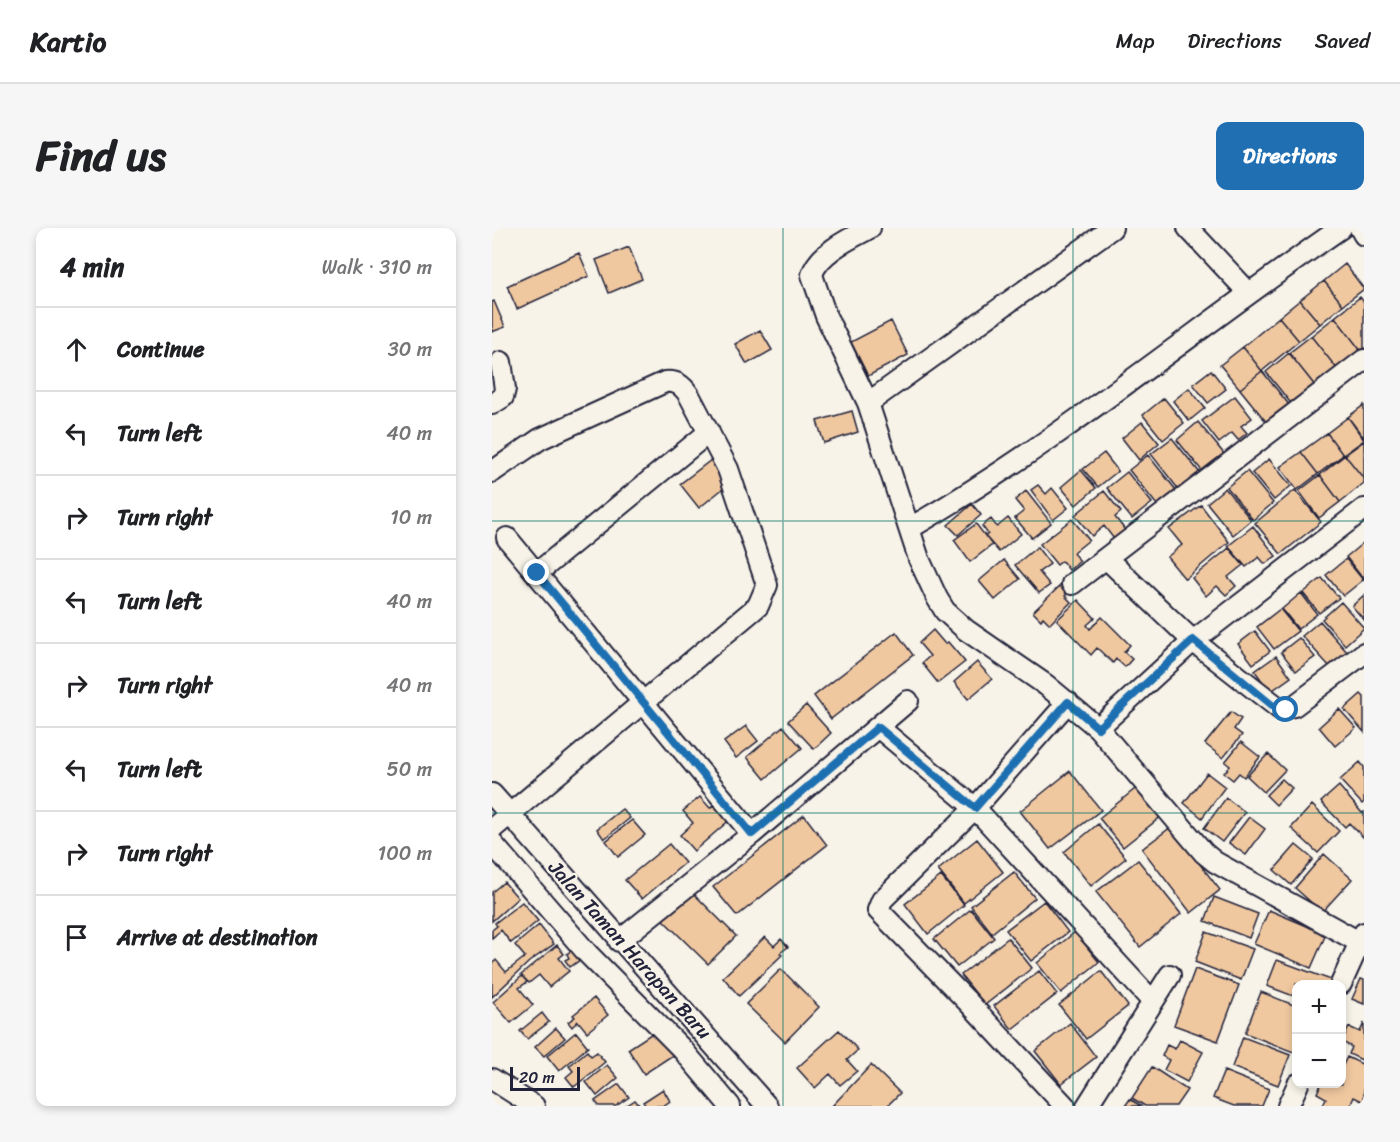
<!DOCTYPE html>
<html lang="en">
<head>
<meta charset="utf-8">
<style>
  :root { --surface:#fff; --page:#f6f6f6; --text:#202124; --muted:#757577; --line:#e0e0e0; --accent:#1f6fb2 }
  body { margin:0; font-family:Sriracha,sans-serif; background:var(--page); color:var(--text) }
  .controls { position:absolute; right:18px; bottom:18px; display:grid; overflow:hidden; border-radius:12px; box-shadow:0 3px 9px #0003 }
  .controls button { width:54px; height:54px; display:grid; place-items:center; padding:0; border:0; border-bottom:2px solid var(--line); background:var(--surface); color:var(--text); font:30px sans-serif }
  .scale { position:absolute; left:18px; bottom:15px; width:70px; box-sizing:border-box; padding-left:6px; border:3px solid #22223b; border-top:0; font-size:16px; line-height:21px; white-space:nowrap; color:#22223b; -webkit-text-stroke:4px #f7f3e8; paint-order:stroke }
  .stop { position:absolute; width:18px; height:18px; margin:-14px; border:4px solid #1f6fb2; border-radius:50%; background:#fff }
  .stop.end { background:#1f6fb2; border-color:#fff; box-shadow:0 2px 6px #0008 }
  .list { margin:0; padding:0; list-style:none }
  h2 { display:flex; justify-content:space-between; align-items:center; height:78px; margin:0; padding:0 24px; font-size:26px }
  h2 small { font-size:20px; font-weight:400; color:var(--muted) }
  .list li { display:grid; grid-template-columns:39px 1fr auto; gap:18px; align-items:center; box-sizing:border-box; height:84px; padding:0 24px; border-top:2px solid var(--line) }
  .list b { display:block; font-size:22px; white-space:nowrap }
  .list em { font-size:20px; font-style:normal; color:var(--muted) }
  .icon { flex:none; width:33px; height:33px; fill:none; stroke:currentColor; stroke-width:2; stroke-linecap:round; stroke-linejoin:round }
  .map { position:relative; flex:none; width:872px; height:878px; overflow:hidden; border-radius:12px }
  header { display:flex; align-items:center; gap:36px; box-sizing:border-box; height:84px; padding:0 30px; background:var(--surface); border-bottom:2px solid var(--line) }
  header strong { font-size:28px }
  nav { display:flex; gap:33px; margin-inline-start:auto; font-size:21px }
  .intro { display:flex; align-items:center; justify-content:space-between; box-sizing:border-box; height:144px; padding:0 36px }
  h1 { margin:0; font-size:42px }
  .button { padding:15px 27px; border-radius:12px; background:var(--accent); color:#fff; font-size:21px; font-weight:700 }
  main { display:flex; gap:36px; padding:0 36px }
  aside { flex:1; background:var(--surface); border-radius:12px; box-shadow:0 3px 9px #0003 }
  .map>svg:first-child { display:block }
  .building { fill:#f0c8a0; stroke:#22223b; stroke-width:1.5 }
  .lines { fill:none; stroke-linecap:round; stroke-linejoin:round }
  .minor-casing { stroke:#22223b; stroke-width:24 }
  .minor { stroke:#f7f3e8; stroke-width:20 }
  .route { stroke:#1f6fb2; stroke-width:8 }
  .grid { fill:none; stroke:#0f766e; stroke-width:1.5; stroke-opacity:0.55 }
  .labels { text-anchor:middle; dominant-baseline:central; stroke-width:4.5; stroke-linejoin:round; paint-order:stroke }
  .street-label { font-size:20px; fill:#22223b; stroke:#f7f3e8 }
</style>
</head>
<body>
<header>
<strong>Kartio</strong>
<nav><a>Map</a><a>Directions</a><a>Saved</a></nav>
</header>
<div class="intro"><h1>Find us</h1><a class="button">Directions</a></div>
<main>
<aside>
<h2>4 min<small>Walk · 310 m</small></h2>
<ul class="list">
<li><svg class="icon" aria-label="ahead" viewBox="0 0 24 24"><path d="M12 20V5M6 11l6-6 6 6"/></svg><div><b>Continue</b></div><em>30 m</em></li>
<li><svg class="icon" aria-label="left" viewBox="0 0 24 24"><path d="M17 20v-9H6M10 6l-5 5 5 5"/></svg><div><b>Turn left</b></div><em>40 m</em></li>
<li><svg class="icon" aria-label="right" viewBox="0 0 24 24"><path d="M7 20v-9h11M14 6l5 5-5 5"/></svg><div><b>Turn right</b></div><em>10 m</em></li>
<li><svg class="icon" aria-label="left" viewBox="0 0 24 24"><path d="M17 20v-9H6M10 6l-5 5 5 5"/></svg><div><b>Turn left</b></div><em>40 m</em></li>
<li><svg class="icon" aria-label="right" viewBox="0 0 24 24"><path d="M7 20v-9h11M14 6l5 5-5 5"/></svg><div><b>Turn right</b></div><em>40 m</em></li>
<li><svg class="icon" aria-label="left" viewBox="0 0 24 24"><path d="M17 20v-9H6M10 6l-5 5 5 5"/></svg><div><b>Turn left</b></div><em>50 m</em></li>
<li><svg class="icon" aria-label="right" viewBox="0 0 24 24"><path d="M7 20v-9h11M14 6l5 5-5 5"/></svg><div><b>Turn right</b></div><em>100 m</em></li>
<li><svg class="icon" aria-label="arrive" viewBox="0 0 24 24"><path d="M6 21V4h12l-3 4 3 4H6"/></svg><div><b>Arrive at destination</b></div></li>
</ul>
</aside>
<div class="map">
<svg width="872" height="878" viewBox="0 0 872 878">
  <rect width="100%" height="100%" fill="#f7f3e8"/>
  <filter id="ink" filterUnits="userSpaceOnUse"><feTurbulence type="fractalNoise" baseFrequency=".0167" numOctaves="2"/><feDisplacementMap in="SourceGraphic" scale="12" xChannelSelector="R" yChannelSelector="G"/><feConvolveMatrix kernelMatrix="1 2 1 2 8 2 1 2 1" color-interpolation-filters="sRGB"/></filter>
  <g filter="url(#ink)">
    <path class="building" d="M137 19 150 51 117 65 104 32Z
      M87 25 97 48 25 81 15 58Z
      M853 36 872 61 851 77 832 53Z
      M832 53 851 77 828 96 808 72Z
      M868 69 872 74V121L869 123 843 89Z
      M808 72 828 96 807 113 787 89Z
      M2 73 13 99 0 104V74Z
      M787 89 807 113 770 143 751 119Z
      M843 89 869 123 846 142 819 108Z
      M399 93 416 127 376 148 359 114Z
      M268 102 280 122 255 136 243 116Z
      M819 108 846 142 824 159 797 125Z
      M751 119 770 143 748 161 728 137Z
      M797 125 824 159 801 178 774 144Z
      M719 142 734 161 716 175 701 156Z
      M770 143 798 178 776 196 748 161Z
      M697 160 713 180 697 193 681 173Z
      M743 168 760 190 749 198 755 205 746 212 740 205 727 215 710 193Z
      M672 170 692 195 671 212 651 187Z
      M872 177V210L856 189Z
      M360 183 366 204 332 215 325 193Z
      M856 189 872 212 851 227 835 205Z
      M650 194 667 215 647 232 630 210Z
      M706 194 733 227 711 244 685 212Z
      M835 205 851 227 826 246 809 224Z
      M680 210 708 245 687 262 659 226Z
      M872 213V251L853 227Z
      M809 224 826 246 805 262 788 239Z
      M612 225 626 243 606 259 591 241Z
      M656 227 684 262 665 277 637 242Z
      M853 227 872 251V255L848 274 828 247Z
      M777 231 799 258 782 272 760 245Z
      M219 232 238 255 207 280 188 256Z
      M589 242 604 260 584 277 569 259Z
      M755 243 781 275 761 292 735 259Z
      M635 244 660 275 640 291 615 260Z
      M828 247 848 274 827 290 807 263Z
      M546 257 554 266 560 260 576 280 561 292 539 262Z
      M733 260 759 292 741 307 715 275Z
      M803 262 829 294 789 326 763 295Z
      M534 263 559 295 540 310 523 290 532 283 523 272Z
      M612 263 629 284 623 289 633 302 622 311 612 298 600 308 583 287Z
      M480 276 489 287 466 307 456 297Z
      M709 277 737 314 693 351 675 329 690 317 677 301Z
      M516 290 529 306 507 324 493 308 496 306 490 298 499 291 505 299Z
      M580 291 597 312 581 325 588 333 577 342 570 333 565 337 548 316Z
      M484 296 500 317 478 334 462 312Z
      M761 298 784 328 773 336 767 329 754 339 736 318Z
      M872 314V352L854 329Z
      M545 319 558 336 547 344 558 357 547 365 523 337Z
      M737 320 751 337 736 349 744 358 734 367 725 358 714 368 700 350Z
      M854 331 871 352 851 368 834 347Z
      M512 332 528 351 503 372 487 353Z
      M830 350 847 370 827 385 811 365Z
      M575 351 582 359 573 368 579 374 558 396 551 389 549 392 541 384Z
      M809 365 825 386 806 401 790 381Z
      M872 367V392L860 378Z
      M586 372 603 390 595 397 598 401 610 389 638 417 632 424 640 431 633 439 624 431 621 435 605 420 599 427 565 392Z
      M849 374 872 400 853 417 830 391Z
      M788 381 806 403 782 421 765 399Z
      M828 393 855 424 838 439 810 408Z
      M441 402 453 416 456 414 473 434 446 455 430 435 438 428 427 415Z
      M763 403 778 423 761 436 746 416Z
      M404 404 421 427 339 491 322 468Z
      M807 410 823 429 804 443 789 424Z
      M784 428 799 449 778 464 763 443Z
      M485 434 500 451 476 471 462 454Z
      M869 466 872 469V504L852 481Z
      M314 477 339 505 322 521 296 493Z
      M847 481 864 500 843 518 827 499Z
      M739 484 749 491 742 501 750 507 731 530 713 516Z
      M254 498 266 513 244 530 232 514Z
      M291 498 310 520 273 551 255 529Z
      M749 514 768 529 752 549 747 545 741 552 732 545 738 538 733 534Z
      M776 526 793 542 772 564 755 548Z
      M868 534 872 539V574L870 576 848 552Z
      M578 543 609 582 558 621 528 583Z
      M715 545 733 559 710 590 692 575Z
      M790 551 800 560 784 577 774 567Z
      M648 557 671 587 631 619 607 590Z
      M847 558 870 585 872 584V610L857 595 853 599 829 574Z
      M208 569 218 580 227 573 241 589 202 623 188 607 201 595 191 583Z
      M734 570 753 584 730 614 712 600Z
      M820 577 847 603 826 625 799 600Z
      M130 581 138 590 112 611 105 601Z
      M312 587 335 617 245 688 221 659Z
      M757 589 773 601 754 627 737 615Z
      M140 592 153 607 126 629 114 613Z
      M606 596 634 630 599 658 572 624Z
      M679 599 728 662 699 685 650 621Z
      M485 611 511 644 472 675 446 642Z
      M177 616 193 635 150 671 133 652Z
      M804 617 821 631 799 657 782 642Z
      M832 626 860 651 830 684 803 660Z
      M646 632 689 686 648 719 604 664Z
      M522 644 543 670 500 705 479 678Z
      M449 648 472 677 436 706 413 676Z
      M12 654 26 670 0 693V664Z
      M198 662 244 708 216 736 170 691Z
      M722 669 766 686 757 710 713 693Z
      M552 673 576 704 539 733 514 702Z
      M30 674 46 693 19 715 9 702 0 710V702L5 698 3 695Z
      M479 681 502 710 465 739 442 711Z
      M777 682 834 706 819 740 762 716Z
      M47 697 62 716 37 734 0 769V736L4 732 14 744 33 729 23 717Z
      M583 704 607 734 569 765 545 735Z
      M714 704 761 721 749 752 703 734Z
      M273 709 282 718 289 711 296 719 288 725 290 727 247 768 231 749Z
      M516 710 540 740 493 777 469 747Z
      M65 717 72 726 67 730 77 743 57 759 47 747 37 755 29 747Z
      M82 720 91 730 78 739 73 732 77 730 75 726Z
      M785 732 839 752 838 756H804V769L775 758Z
      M289 741 327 779 293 814 254 776Z
      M703 741 747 757 726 813 682 797Z
      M547 743 565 766 520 801 502 778Z
      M609 743 636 778 594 811 567 777Z
      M30 748 35 754 27 760 41 777 19 795 1 774Z
      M869 751 872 752V776L860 771Z
      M769 764 804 778V825L753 805Z
      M102 770 116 787 95 804 86 793 80 799 76 794 83 789 81 787Z
      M50 785 57 794 35 811 28 803Z
      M578 795 604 829 569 856 543 823Z
      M872 795V833L857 826 860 819 850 814 857 799 868 804Z
      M64 800 73 810 52 828 43 819Z
      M165 802 181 827 152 846 136 821Z
      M347 802 366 822 355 832 365 843 348 857 338 846 323 860 305 840Z
      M84 804 96 819 67 843 55 828Z
      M751 809 798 827 786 857 740 839Z
      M688 812 711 824 695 854 672 842 677 832 670 828 675 817 683 821Z
      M95 823 99 828 105 824 113 834 82 859 74 849 81 843 77 838Z
      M855 829 872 837V874L862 869 858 878H834L831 877 834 870 825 865 829 856H850V839Z
      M115 837 126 850 105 868 94 854Z
      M379 837 408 865 395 878H340Z
      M660 839 695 862 684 878H653L640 870Z
      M732 843 777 861 770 878H742L721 870Z
      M127 856 137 869 124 878H107L103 873Z
      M171 861 178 873 171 878H154L151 874Z
      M638 871 649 878H633Z
      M143 872 148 878H134Z"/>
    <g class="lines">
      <defs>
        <path id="minor" d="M378 0C359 10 326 25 320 47L334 88 376 175 427 331 445 370 453 383 474 402 554 457 606 500 712 625 723 634 867 714
          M696 0 756 64
          M868 0 872 7
          M376 175 620 0
          M0 176 11 169 13 161 9 134
          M0 244 48 211 173 154C185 153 190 157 197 167L236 241 275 357 266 378 0 601
          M418 300C569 213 705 99 849 0
          M15 310 260 606
          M615 331 701 413 788 481 802 478 872 425
          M45 345 217 204
          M580 356 872 132
          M386 499 483 580 661 774
          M606 500 701 413 872 281
          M0 566 275 878
          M0 615 96 726 190 821 238 878
          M127 713 260 606 416 473
          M849 756 872 705
          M0 851 42 878
          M573 878 477 775 386 682 390 672 483 580 576 474
          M595 878 678 747
          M796 878 806 856"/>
      </defs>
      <use href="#minor" class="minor-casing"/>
      <use href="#minor" class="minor"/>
    </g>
  </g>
  <g class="lines" filter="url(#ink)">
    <path class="route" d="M45 345 260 606 386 499 483 580 576 474 606 500 701 412 780 477 794 482"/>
  </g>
  <path class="grid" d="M291 0V878M581 0V878M0 293H872M0 585H872"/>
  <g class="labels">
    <g class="street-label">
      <text transform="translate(138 722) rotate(48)">Jalan Taman Harapan Baru</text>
    </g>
  </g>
</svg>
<div class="controls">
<button>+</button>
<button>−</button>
</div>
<div class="scale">20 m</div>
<div class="stop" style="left:794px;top:482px"></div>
<div class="stop end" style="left:45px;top:345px"></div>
</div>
</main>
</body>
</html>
